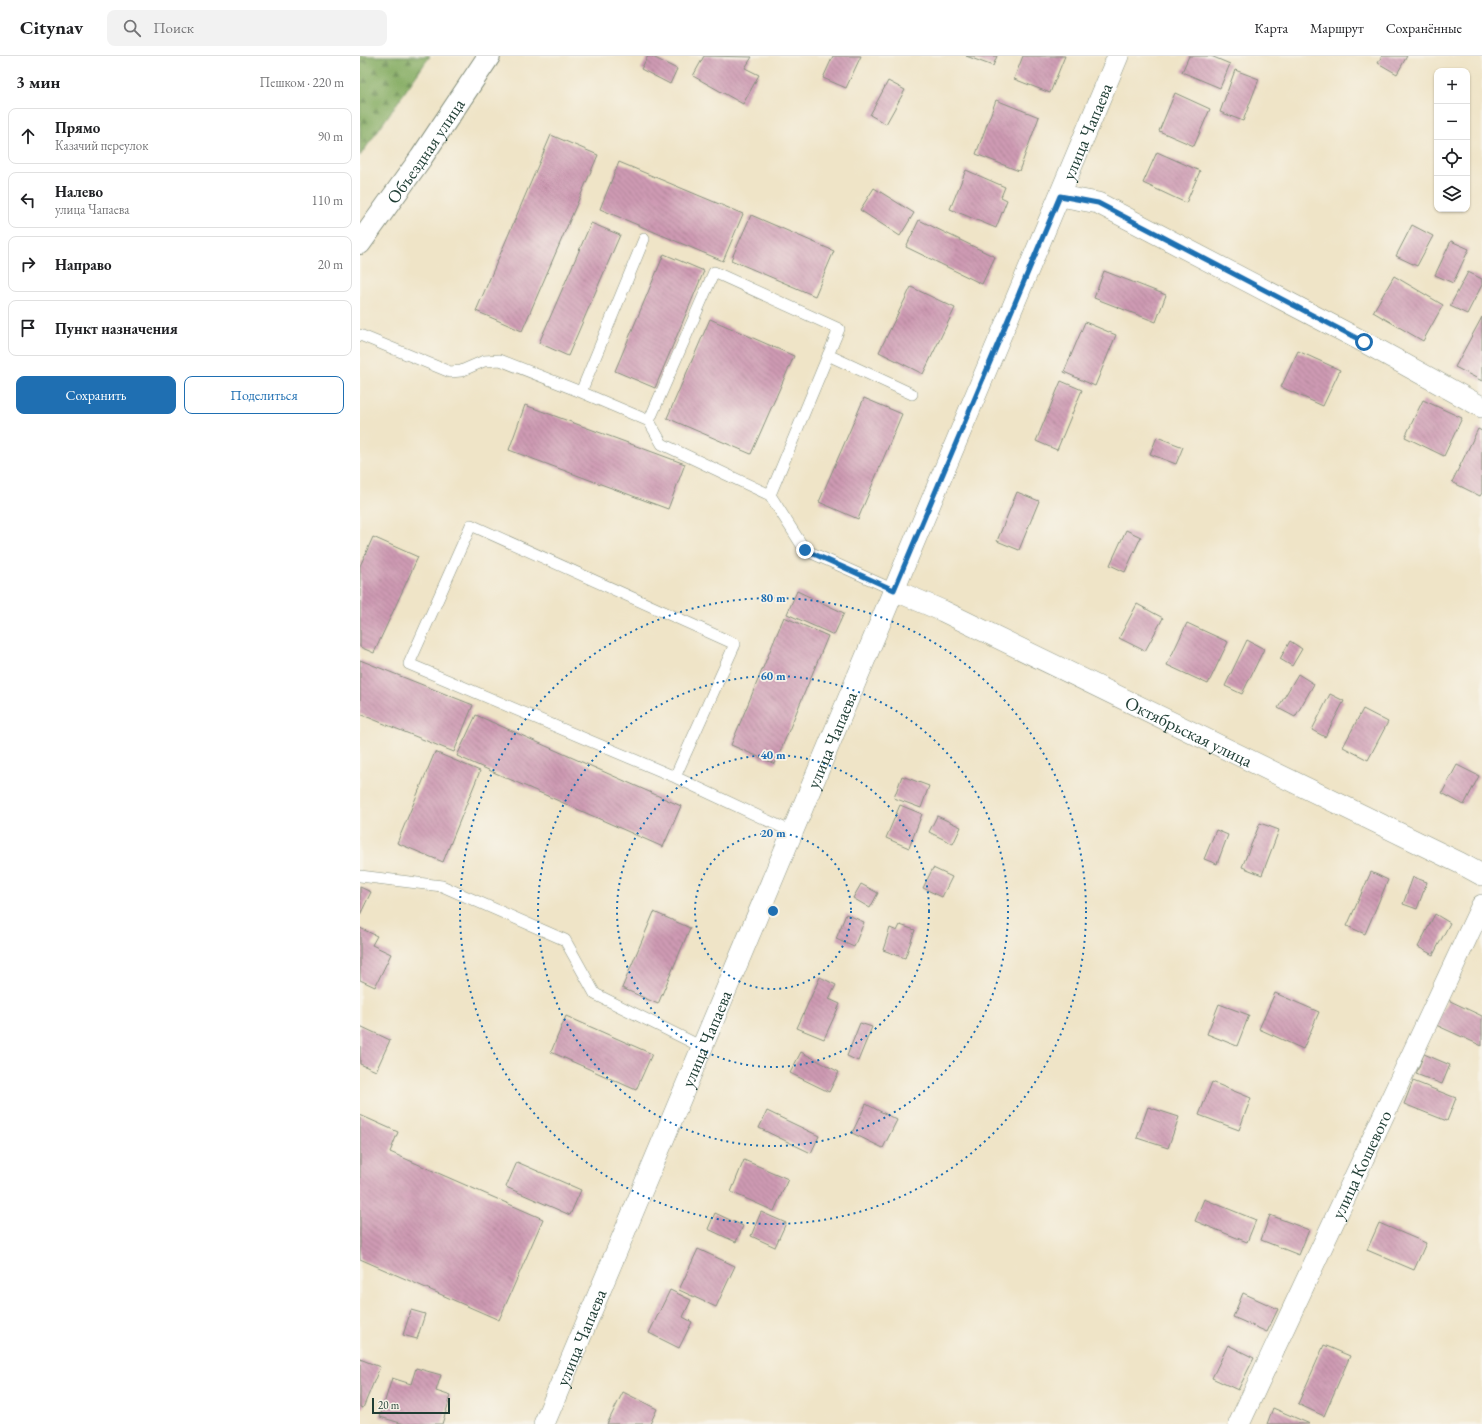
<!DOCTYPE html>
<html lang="ru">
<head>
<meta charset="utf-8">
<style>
  :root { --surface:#fff; --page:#f2f2f2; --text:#202124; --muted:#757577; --line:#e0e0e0; --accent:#1f6fb2 }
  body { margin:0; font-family:"EB Garamond",serif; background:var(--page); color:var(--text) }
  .controls { position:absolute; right:12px; top:12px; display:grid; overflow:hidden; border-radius:8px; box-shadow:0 1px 3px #0004 }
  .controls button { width:36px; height:36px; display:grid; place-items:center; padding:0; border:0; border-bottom:1px solid var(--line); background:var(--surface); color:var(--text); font:20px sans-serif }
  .scale { position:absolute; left:12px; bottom:10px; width:78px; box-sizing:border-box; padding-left:4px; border:2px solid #1f3d34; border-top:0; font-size:11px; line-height:14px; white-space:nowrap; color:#1f3d34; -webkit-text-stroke:3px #f7f3e8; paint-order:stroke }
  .stop { position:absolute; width:12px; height:12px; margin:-9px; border:3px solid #1f6fb2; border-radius:50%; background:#fff }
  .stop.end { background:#1f6fb2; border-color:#fff; box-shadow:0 1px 4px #0008 }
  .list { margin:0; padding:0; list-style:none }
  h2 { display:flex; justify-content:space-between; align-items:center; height:52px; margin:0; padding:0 16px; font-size:17px }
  h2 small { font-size:13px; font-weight:400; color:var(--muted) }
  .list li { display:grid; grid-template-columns:26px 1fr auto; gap:12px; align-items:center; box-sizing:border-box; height:56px; margin:0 8px 8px; padding:0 8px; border:1px solid var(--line); border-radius:8px }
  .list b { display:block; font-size:15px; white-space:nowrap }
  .list p { margin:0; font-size:13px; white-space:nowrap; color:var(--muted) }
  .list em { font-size:13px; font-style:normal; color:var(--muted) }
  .actions { display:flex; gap:8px; padding:12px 16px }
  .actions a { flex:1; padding:9px 0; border:1px solid var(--accent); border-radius:8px; text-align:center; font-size:14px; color:var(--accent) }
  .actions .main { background:var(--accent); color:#fff }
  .icon { flex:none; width:22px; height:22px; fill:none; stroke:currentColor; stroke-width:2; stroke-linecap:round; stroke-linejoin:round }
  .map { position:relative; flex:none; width:1122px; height:1368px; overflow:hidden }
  header { display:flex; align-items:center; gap:24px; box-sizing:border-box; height:56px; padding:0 20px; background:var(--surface); border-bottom:1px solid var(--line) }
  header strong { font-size:19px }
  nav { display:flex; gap:22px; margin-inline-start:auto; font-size:14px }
  .search { width:280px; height:36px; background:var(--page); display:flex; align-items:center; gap:10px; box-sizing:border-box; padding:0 14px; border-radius:8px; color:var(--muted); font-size:15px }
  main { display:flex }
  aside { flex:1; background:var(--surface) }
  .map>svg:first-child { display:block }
  .forest { fill:url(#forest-firs); stroke:#52744b }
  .building { fill:url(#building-back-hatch) }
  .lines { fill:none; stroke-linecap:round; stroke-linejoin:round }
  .service-casing { stroke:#87907e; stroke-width:12 }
  .minor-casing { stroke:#87907e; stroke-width:22 }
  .tertiary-casing { stroke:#87907e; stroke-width:24 }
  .service { stroke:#fff; stroke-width:11 }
  .minor { stroke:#fff; stroke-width:21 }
  .tertiary { stroke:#fff; stroke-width:22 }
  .route { stroke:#1f6fb2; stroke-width:5 }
  .ring { fill:none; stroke:#1f6fb2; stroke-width:2; stroke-dasharray:2 4 }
  .labels { text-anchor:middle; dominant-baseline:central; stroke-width:3.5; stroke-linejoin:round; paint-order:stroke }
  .street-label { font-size:18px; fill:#1f3d34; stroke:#f7f3e8 }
  .centre { fill:#1f6fb2; stroke:#f7f3e8; stroke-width:2 }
  .ring-label { font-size:12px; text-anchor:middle; font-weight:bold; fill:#1f6fb2; stroke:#f7f3e8; stroke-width:3.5; stroke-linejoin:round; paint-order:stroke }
</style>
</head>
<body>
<header>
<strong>Citynav</strong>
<div class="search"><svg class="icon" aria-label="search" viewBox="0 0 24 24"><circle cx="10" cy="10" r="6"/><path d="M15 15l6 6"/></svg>Поиск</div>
<nav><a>Карта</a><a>Маршрут</a><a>Сохранённые</a></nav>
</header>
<main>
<aside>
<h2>3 мин<small>Пешком · 220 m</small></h2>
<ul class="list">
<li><svg class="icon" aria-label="ahead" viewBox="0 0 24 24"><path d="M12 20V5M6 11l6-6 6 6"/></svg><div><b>Прямо</b><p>Казачий переулок</p></div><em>90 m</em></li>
<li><svg class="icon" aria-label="left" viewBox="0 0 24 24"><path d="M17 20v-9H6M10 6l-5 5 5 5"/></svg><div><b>Налево</b><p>улица Чапаева</p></div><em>110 m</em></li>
<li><svg class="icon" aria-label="right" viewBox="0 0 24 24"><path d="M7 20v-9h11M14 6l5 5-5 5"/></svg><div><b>Направо</b></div><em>20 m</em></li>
<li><svg class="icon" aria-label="arrive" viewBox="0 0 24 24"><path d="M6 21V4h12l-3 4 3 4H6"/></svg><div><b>Пункт назначения</b></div></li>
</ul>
<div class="actions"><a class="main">Сохранить</a><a>Поделиться</a></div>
</aside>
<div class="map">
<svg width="1122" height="1368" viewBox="0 0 1122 1368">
  <defs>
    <pattern id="forest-firs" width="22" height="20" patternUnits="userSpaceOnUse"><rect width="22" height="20" fill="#84ac62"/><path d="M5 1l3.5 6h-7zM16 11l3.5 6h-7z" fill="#6b8d52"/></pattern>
    <pattern id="building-back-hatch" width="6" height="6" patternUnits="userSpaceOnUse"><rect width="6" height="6" fill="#ce9ab3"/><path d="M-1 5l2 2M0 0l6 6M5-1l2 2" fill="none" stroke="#a77f92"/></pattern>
  </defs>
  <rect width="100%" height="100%" fill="#f7f3e8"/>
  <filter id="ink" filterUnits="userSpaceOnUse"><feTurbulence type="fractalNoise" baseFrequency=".025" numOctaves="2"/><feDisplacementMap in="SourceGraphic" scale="8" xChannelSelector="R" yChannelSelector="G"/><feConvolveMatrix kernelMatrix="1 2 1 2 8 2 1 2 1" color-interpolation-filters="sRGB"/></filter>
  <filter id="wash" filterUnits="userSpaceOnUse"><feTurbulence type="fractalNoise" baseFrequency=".012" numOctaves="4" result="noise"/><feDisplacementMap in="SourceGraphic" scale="16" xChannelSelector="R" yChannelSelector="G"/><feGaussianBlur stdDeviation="0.9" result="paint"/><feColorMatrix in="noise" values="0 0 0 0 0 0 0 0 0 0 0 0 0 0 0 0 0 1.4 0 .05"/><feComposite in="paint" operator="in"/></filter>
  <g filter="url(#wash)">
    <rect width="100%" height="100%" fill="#efe4c7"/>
    <path class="forest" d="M0 0H70L0 100Z"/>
    <g id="blocks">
      <path class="building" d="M288 0H291L317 13 310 28 281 13Z
        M344 0 392 1 385 12 399 19 383 48 333 20Z
        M473 0H501L486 32 463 22Z
        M606 0H637L633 10Z
        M663 0H705L690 37 654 23Z
        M829 0H851L870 8 860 32 822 16Z
        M1022 0H1047L1037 18 1018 7Z
        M875 14 899 23 883 65 860 56Z
        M528 25 545 34 526 68 510 59Z
        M815 37 850 53 834 90 799 75Z
        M636 44 679 61 659 115 616 98Z
        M191 79 238 99 162 275 116 255Z
        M797 96 840 115 826 147 783 127Z
        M259 106 383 158 363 205 240 153Z
        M606 114 645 131 641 141 647 144 636 172 590 153Z
        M514 132 554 157 540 180 500 154Z
        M391 159 474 195 455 240 371 204Z
        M559 164 635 201 622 228 546 191Z
        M231 167 260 179 208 300 179 287Z
        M1052 169 1073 180 1057 210 1036 200Z
        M1091 185 1109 193 1093 227 1075 219Z
        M304 198 344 215 295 332 255 315Z
        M744 215 806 239 796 266 734 242Z
        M1108 216 1122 223V229L1107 258 1090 250Z
        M1034 220 1083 249 1063 285 1013 256Z
        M551 231 595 252 563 318 519 296Z
        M1122 261V325L1095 311Z
        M350 263 434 300 391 398 307 362Z
        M725 266 756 279 735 330 704 316Z
        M938 295 980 314 963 350 921 331Z
        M701 325 722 334 697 394 676 385Z
        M504 342 542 358 498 463 459 446Z
        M1063 344 1102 362 1084 400 1045 381Z
        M165 349 325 408 308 453 149 394Z
        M1118 373 1122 375V437L1120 440 1092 426Z
        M797 381 823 391 816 408 790 398Z
        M657 436 679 445 659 494 637 485Z
        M766 474 781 481 765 516 750 509Z
        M13 481 58 501 14 597 0 591V510Z
        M437 535 484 557 474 579 427 558Z
        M777 548 803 562 785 595 759 582Z
        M424 561 468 580 415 708 371 689Z
        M827 567 868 586 848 628 807 609Z
        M887 584 904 593 882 638 865 630Z
        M930 585 942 593 932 610 920 603Z
        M0 604 113 649 94 696 0 658Z
        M938 618 954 628 935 661 918 652Z
        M970 638 984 645 965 681 952 674Z
        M1003 653 1028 666 1008 704 983 691Z
        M116 659 321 750 303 791 97 700Z
        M75 696 120 715 83 806 37 787Z
        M1097 709 1119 720 1104 749 1082 737Z
        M542 720 569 730 561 752 534 742Z
        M540 749 562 758 549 792 526 782Z
        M577 760 601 771 593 788 569 776Z
        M900 767 919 774 902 819 882 811Z
        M856 774 868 779 857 808 844 803Z
        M573 812 592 821 582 841 563 832Z
        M1011 816 1028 824 1005 878 987 870Z
        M1053 821 1067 826 1057 853 1043 848Z
        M501 828 518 837 510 852 493 842Z
        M0 831 11 836 0 859Z
        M294 856 330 872 298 948 262 932Z
        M486 858 504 866 494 891 476 883Z
        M1075 858 1090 867 1073 899 1058 891Z
        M540 869 555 874 545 902 523 894 530 872 537 875Z
        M0 872 17 880 12 889 31 898 15 931 0 924Z
        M460 921 476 929 469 943 480 948 464 983 437 972Z
        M915 937 959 956 943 993 899 973Z
        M1088 944 1122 960V990L1076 969Z
        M859 948 889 959 877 990 847 978Z
        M206 960 292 998 276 1034 191 996Z
        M500 967 512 971 498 1005 487 1000Z
        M0 970 30 984 16 1015 0 1008Z
        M441 996 479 1016 469 1036 430 1017Z
        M1064 998 1090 1009 1082 1028 1056 1018Z
        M1053 1025 1096 1042 1087 1065 1044 1048Z
        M852 1026 891 1042 879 1074 839 1059Z
        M506 1048 537 1064 523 1092 492 1077Z
        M788 1051 819 1061 808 1092 777 1082Z
        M407 1055 459 1080 451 1097 399 1072Z
        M0 1059 38 1076 30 1096 183 1163 139 1264 0 1203Z
        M384 1104 428 1123 414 1155 371 1136Z
        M157 1106 221 1134 210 1159 146 1131Z
        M844 1143 896 1164 887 1186 835 1165Z
        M401 1156 426 1167 415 1191 391 1180Z
        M355 1157 383 1170 376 1186 348 1173Z
        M910 1159 949 1174 939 1199 901 1184Z
        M1019 1167 1066 1187 1054 1214 1007 1194Z
        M338 1193 375 1210 356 1251 319 1234Z
        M310 1234 331 1244 323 1261 332 1266 319 1292 289 1277Z
        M883 1237 918 1253 907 1276 873 1261Z
        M51 1254 65 1258 57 1283 43 1279Z
        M868 1289 894 1302 878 1334 852 1322Z
        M964 1289 990 1300 964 1360 938 1348Z
        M0 1303 20 1311 3 1352 0 1351Z
        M56 1312 81 1319 76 1335 91 1340 82 1368H44L20 1361 32 1322 51 1328Z
        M263 1336 297 1353 290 1368H247Z
        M913 1352 950 1368H907Z"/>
    </g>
  </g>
  <g filter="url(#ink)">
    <use href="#blocks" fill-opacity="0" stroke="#87907e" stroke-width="1"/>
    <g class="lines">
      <defs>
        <path id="service" d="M0 279 90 316 101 315 124 305 140 304 221 336 289 365 302 388 410 439
          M468 299 552 338
          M221 336 284 183
          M289 365 354 216 479 273 410 439 445 494 534 534
          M315 721 375 588 111 469 49 608 315 721 432 776
          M0 820 82 830 205 884 235 938 342 991"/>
        <g id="minor">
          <path d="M700 140 738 147 1004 286 1122 351"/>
          <path id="s1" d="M534 534 583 555 1100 807 1122 819"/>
          <path id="s2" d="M184 1368 758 0"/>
          <path id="s3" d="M879 1368 1122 849"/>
        </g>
        <g id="tertiary">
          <path id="s4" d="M0 187 61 102 129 0"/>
        </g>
      </defs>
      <use href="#service" class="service-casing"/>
      <use href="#minor" class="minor-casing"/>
      <use href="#tertiary" class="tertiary-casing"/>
      <use href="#service" class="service"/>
      <use href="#minor" class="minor"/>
      <use href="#tertiary" class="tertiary"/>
    </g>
  </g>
  <g class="lines" filter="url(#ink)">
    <path class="route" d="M445 494 534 534 700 140 738 147 1004 286"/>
  </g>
  <g class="ring">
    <circle cx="413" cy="855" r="78"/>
    <circle cx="413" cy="855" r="156"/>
    <circle cx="413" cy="855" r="235"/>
    <circle cx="413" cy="855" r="313"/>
  </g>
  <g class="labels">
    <g class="street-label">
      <text stroke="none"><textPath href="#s2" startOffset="1402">улица Чапаева</textPath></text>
      <text stroke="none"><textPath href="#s4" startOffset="113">Объездная улица</textPath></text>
      <text stroke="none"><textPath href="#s1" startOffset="327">Октябрьская улица</textPath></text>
      <text stroke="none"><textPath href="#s2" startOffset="742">улица Чапаева</textPath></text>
      <text stroke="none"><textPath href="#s2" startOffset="418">улица Чапаева</textPath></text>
      <text stroke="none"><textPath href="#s3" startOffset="287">улица Кошевого</textPath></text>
      <text stroke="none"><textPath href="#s2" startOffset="94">улица Чапаева</textPath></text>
    </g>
  </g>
  <circle cx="413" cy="855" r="6" class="centre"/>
  <g class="ring-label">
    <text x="413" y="546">80 m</text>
    <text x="413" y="624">60 m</text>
    <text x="413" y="703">40 m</text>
    <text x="413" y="781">20 m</text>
  </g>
</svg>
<div class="controls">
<button>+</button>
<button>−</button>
<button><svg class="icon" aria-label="locate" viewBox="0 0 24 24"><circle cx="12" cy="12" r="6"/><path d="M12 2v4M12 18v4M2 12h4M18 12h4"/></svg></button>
<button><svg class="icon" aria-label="layers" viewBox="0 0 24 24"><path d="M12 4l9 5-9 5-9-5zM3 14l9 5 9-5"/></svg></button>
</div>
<div class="scale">20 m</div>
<div class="stop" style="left:1004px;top:286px"></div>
<div class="stop end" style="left:445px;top:494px"></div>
</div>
</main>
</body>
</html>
